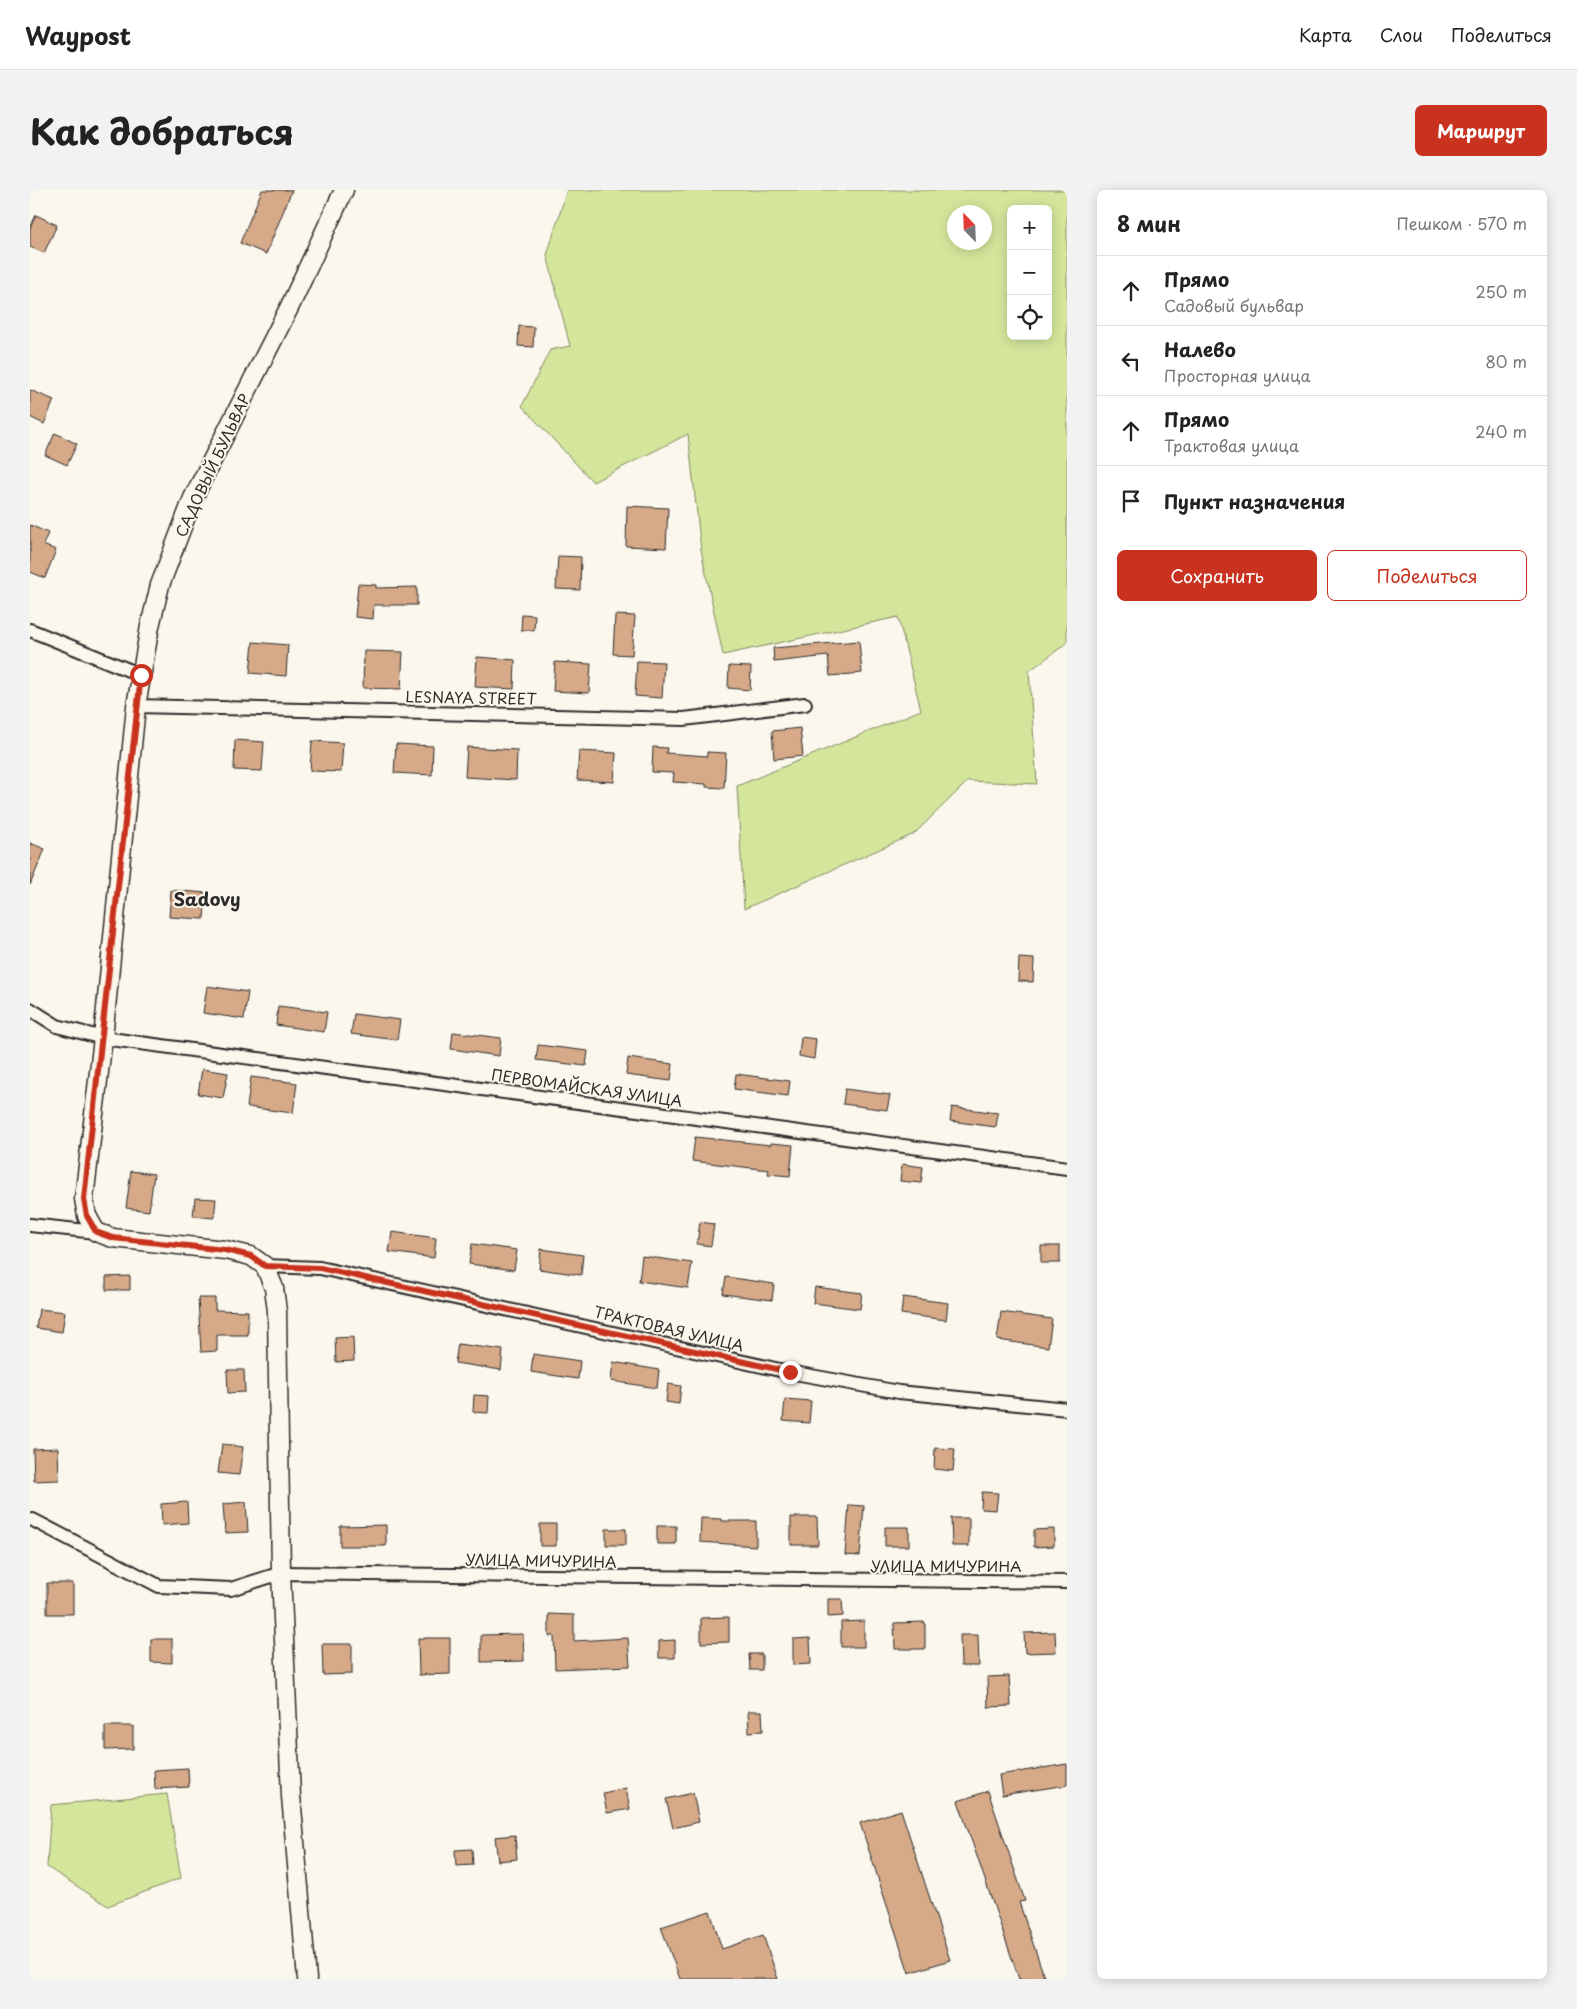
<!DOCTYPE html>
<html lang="ru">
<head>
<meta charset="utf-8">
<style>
  :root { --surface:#fff; --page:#f2f2f2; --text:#222; --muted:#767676; --line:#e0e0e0; --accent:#c8321e }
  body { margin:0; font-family:"Playpen Sans",sans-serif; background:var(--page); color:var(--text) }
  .controls { position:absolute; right:15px; top:15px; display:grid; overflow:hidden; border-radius:8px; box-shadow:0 2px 12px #0003 }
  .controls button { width:45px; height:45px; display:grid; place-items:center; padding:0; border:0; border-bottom:1px solid var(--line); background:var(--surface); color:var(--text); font:25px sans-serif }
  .compass { position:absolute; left:917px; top:15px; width:45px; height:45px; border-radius:50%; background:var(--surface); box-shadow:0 2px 12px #0003; rotate:337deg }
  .stop { position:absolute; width:15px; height:15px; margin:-11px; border:4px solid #c8321e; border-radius:50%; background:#fff }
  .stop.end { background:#c8321e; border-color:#fff; box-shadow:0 1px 5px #0008 }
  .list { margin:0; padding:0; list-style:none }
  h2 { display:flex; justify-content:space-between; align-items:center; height:65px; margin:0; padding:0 20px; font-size:21px }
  h2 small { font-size:16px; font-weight:400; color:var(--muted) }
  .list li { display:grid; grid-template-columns:32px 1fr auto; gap:15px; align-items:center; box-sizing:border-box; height:70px; padding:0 20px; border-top:1px solid var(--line) }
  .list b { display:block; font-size:19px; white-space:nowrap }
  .list p { margin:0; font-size:16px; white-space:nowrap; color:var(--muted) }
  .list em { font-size:16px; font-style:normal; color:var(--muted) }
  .actions { display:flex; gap:10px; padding:15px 20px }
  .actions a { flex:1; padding:11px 0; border:1px solid var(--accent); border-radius:8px; text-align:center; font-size:18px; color:var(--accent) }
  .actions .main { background:var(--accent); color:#fff }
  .icon { flex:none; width:28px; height:28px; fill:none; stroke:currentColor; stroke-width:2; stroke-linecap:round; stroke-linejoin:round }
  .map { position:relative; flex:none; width:1037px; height:1789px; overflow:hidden; border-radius:8px }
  header { display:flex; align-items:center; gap:30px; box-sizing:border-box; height:70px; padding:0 25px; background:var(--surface); border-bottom:1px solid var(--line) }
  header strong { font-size:24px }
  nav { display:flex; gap:28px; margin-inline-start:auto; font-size:18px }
  .intro { display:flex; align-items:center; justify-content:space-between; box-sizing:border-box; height:120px; padding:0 30px }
  h1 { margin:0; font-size:35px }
  .button { padding:12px 22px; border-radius:8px; background:var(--accent); color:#fff; font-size:18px; font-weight:700 }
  main { display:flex; gap:30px; padding:0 30px }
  aside { flex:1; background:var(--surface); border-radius:8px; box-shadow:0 2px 12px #0003 }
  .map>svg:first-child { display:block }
  .green { fill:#d4e69b; stroke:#808863; fill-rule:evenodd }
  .building { fill:#d6a988; stroke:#2b2b2b }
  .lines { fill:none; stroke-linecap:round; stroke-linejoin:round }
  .street-casing { stroke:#2b2b2b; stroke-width:16 }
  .secondary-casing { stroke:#2b2b2b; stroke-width:21 }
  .street { stroke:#fbf7ec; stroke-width:12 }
  .secondary { stroke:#fbf7ec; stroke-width:18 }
  .route { stroke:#c8321e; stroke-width:6 }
  .labels { text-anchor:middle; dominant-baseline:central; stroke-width:4; stroke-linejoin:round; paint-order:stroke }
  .street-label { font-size:15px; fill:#2b2b2b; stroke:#fbf7ec }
  .quarter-label { font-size:18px; font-weight:bold; fill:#2b2b2b; stroke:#fbf7ec }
</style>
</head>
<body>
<header>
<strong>Waypost</strong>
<nav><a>Карта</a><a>Слои</a><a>Поделиться</a></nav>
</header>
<div class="intro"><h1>Как добраться</h1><a class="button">Маршрут</a></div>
<main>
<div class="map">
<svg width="1037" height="1789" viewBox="0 0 1037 1789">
  <rect width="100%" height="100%" fill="#fbf7ec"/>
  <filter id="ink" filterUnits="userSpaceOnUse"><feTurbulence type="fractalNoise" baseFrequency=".02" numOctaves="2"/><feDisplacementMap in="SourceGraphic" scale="10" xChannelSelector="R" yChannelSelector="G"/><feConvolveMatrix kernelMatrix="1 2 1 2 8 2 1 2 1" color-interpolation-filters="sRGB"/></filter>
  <g filter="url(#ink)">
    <path class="green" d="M537 0H1037V453L999 481 1007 594 938 591 884 644 714 719 707 596 891 520 868 427 693 465 671 360 658 244 563 292 492 216 520 160 540 156 517 65ZM981 19H1018V146H981ZM924 22H954V52H924Z
      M137 1604 151 1688 78 1716 17 1677 21 1615Z"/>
    <path class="building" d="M232 0H262L236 64 210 53Z
      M6 25 27 35 14 63 0 57V38Z
      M489 136 504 137 503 157 488 156Z
      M0 200 24 210 14 234 0 227Z
      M25 243 47 254 37 275 15 265Z
      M597 316 638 318 636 358 596 356Z
      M0 335 18 343 13 355 26 360 15 388 0 382Z
      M528 366 551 367 550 400 526 399Z
      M328 394 346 395V398L387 397V415H344L343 429 325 427Z
      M492 424 505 425 504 440H491Z
      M585 425 605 426 602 465 583 464Z
      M829 451 832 483 800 486 798 466 744 472 743 458Z
      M223 452 258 455 256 486 220 483Z
      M334 461 373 462 371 499 333 498Z
      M447 467 485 470 484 499 445 497Z
      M607 471 634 472 632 508 605 506Z
      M525 472 561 474 559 503 523 501Z
      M699 476 721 477 720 500 698 498Z
      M770 538 773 566 744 569 742 541Z
      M205 550 234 552 232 581 204 580Z
      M282 551 313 553 311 582 280 581Z
      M366 554 403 556 402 585 364 583Z
      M437 557 487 560 486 590 435 587Z
      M623 557 637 558 636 563 677 566V562L696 563 694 598 676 597V594L643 592 644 583 622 582Z
      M549 561 586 563 584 592 547 590Z
      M0 653 15 659 0 695Z
      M141 700 176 703 174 729 139 727Z
      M989 768 1004 769 1003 792 988 791Z
      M177 796 218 802 214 829 173 823Z
      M248 816 297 822 294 842 246 835Z
      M324 824 370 830 367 850 321 844Z
      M423 842 471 848 469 866 421 859Z
      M771 847 786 849 784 869 769 866Z
      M508 855 558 861 556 876 506 870Z
      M598 868 643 874 641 891 596 885Z
      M172 879 198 883 193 908 168 904Z
      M706 884 760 891 758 906 704 899Z
      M221 887 267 893 263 923 217 917Z
      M815 899 860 905 857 920 813 914Z
      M922 917 968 923 966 937 920 931Z
      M665 947 741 955V953L763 955 760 986 738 984 739 980 662 971Z
      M872 974 893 977 891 993 870 991Z
      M101 981 124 984 119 1021 96 1018Z
      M165 1008 186 1009 184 1028 163 1026Z
      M670 1032 684 1034 681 1056 667 1054Z
      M362 1042 406 1048 404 1068 359 1062Z
      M442 1054 487 1060 484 1080 439 1074Z
      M1011 1056H1030V1073H1011Z
      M511 1059 553 1065 551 1085 509 1079Z
      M612 1066 662 1073 658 1098 609 1091Z
      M100 1086V1100H76V1087Z
      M696 1087 744 1094 742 1110 693 1104Z
      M785 1097 832 1103 830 1119 783 1113Z
      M873 1107 918 1113 916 1130 871 1124Z
      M168 1108H185V1120L218 1121V1145H187V1161L171 1162Z
      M9 1119 35 1122 32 1142 6 1138Z
      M971 1122 1022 1129 1018 1157 967 1150Z
      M323 1147 324 1171 306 1172 305 1148Z
      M428 1154 473 1160 471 1180 425 1173Z
      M503 1164 550 1171 548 1189 501 1182Z
      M583 1172 629 1180 627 1198 581 1191Z
      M197 1180H214L215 1202 198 1203Z
      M638 1194 651 1196 649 1214 636 1212Z
      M444 1205 459 1206 458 1223 443 1222Z
      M755 1209 781 1211 779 1233 753 1231Z
      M192 1254 213 1257 209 1285 188 1283Z
      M28 1258 29 1290 4 1291 3 1259Z
      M905 1258 925 1259 923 1281 904 1279Z
      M952 1302 968 1303 966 1320 951 1319Z
      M157 1312 158 1333 132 1335 131 1314Z
      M216 1312 218 1342 195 1343 193 1314Z
      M819 1315 834 1316 830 1366 815 1365Z
      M761 1327H787L788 1355H761Z
      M671 1328 692 1329V1331H726V1356L670 1352Z
      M921 1328H939V1356H922Z
      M510 1334H526V1356H510Z
      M356 1335V1356H310V1336Z
      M627 1336H646V1354H627Z
      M855 1337H879V1356H855Z
      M576 1339H596V1355H576Z
      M1024 1339V1356L1004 1357V1340Z
      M17 1393H43V1424H17Z
      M798 1409H812L813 1426 798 1427Z
      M519 1424 544 1425V1451L598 1448 600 1476 525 1479 524 1446H519Z
      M699 1427V1452L671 1453V1428Z
      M834 1431V1457H811V1432Z
      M895 1432V1459H865L864 1433Z
      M1025 1442 1026 1462 995 1463 994 1443Z
      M493 1444 494 1471 451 1472V1445Z
      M930 1445H948L949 1476H931Z
      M388 1448H420V1484L389 1485Z
      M780 1448 781 1474 763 1475V1449Z
      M121 1449H142V1473L121 1472Z
      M645 1450V1468H629V1451Z
      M292 1454H322V1484L293 1485Z
      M719 1464H732V1480H720Z
      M979 1486 981 1516 958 1517 957 1487Z
      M718 1521H732L733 1541 719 1542Z
      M75 1536H103V1559L75 1560Z
      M1037 1574V1595L972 1605 969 1585Z
      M158 1578 159 1597 125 1599 124 1580Z
      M596 1598 600 1619 577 1623 573 1603Z
      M958 1601 995 1711 989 1712 1015 1789H989L928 1611Z
      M663 1603 669 1632 643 1638 636 1609Z
      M871 1620 920 1770 879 1783 830 1633Z
      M485 1645 487 1669 468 1671 465 1647Z
      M442 1659 443 1675 426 1676 425 1660Z
      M680 1721 692 1759 733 1745 748 1789H650L631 1737Z"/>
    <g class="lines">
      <defs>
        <path id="street" d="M0 440 111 485
          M106 516 654 529 775 514
          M0 819 27 836 73 848 1037 978
          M0 1035 66 1042
          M235 1076 290 1078 759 1182 869 1202 1037 1219
          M3 1330 129 1396 201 1399 251 1383 1037 1392"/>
        <path id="secondary" d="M277 1789 261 1606 251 1383 247 1121 244 1098 235 1076 221 1066 195 1060 83 1048 66 1042 57 1026 54 1009 73 848 106 516 120 436 130 395 163 308 260 116 314 0"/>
      </defs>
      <use href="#street" class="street-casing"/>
      <use href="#secondary" class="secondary-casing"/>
      <use href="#street" class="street"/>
      <use href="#secondary" class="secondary"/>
    </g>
  </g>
  <g class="lines" filter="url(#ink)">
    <path class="route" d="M111 485 54 1009 57 1026 66 1042 83 1048 195 1060 221 1066 235 1076 290 1078 760 1182"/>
  </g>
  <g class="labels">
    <g class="street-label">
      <text transform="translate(182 275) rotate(-65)">САДОВЫЙ БУЛЬВАР</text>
      <text transform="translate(441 507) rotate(1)">LESNAYA STREET</text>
      <text transform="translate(557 897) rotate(8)">ПЕРВОМАЙСКАЯ УЛИЦА</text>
      <text transform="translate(639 1138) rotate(13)">ТРАКТОВАЯ УЛИЦА</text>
      <text transform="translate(511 1370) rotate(1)">УЛИЦА МИЧУРИНА</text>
      <text x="916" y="1375">УЛИЦА МИЧУРИНА</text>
    </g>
    <g class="quarter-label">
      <text x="177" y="708">Sadovy</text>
    </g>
  </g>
</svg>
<div class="controls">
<button>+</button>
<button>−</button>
<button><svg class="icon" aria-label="locate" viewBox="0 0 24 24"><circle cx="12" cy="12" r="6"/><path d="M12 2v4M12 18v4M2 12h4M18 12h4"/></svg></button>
</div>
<svg class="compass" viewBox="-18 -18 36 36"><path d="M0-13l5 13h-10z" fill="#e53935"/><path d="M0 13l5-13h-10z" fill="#767676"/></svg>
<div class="stop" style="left:111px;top:485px"></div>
<div class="stop end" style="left:760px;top:1182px"></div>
</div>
<aside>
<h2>8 мин<small>Пешком · 570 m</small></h2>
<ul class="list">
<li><svg class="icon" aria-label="ahead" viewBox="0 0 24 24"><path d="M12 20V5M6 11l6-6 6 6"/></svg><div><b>Прямо</b><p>Садовый бульвар</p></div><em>250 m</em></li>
<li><svg class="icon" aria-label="left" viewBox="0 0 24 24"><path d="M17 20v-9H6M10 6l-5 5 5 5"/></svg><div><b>Налево</b><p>Просторная улица</p></div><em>80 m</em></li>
<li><svg class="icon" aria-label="ahead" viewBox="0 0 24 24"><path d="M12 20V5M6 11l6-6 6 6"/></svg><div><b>Прямо</b><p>Трактовая улица</p></div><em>240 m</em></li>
<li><svg class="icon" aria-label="arrive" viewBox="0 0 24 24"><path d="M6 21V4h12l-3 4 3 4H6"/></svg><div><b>Пункт назначения</b></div></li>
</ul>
<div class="actions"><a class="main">Сохранить</a><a>Поделиться</a></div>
</aside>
</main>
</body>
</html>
